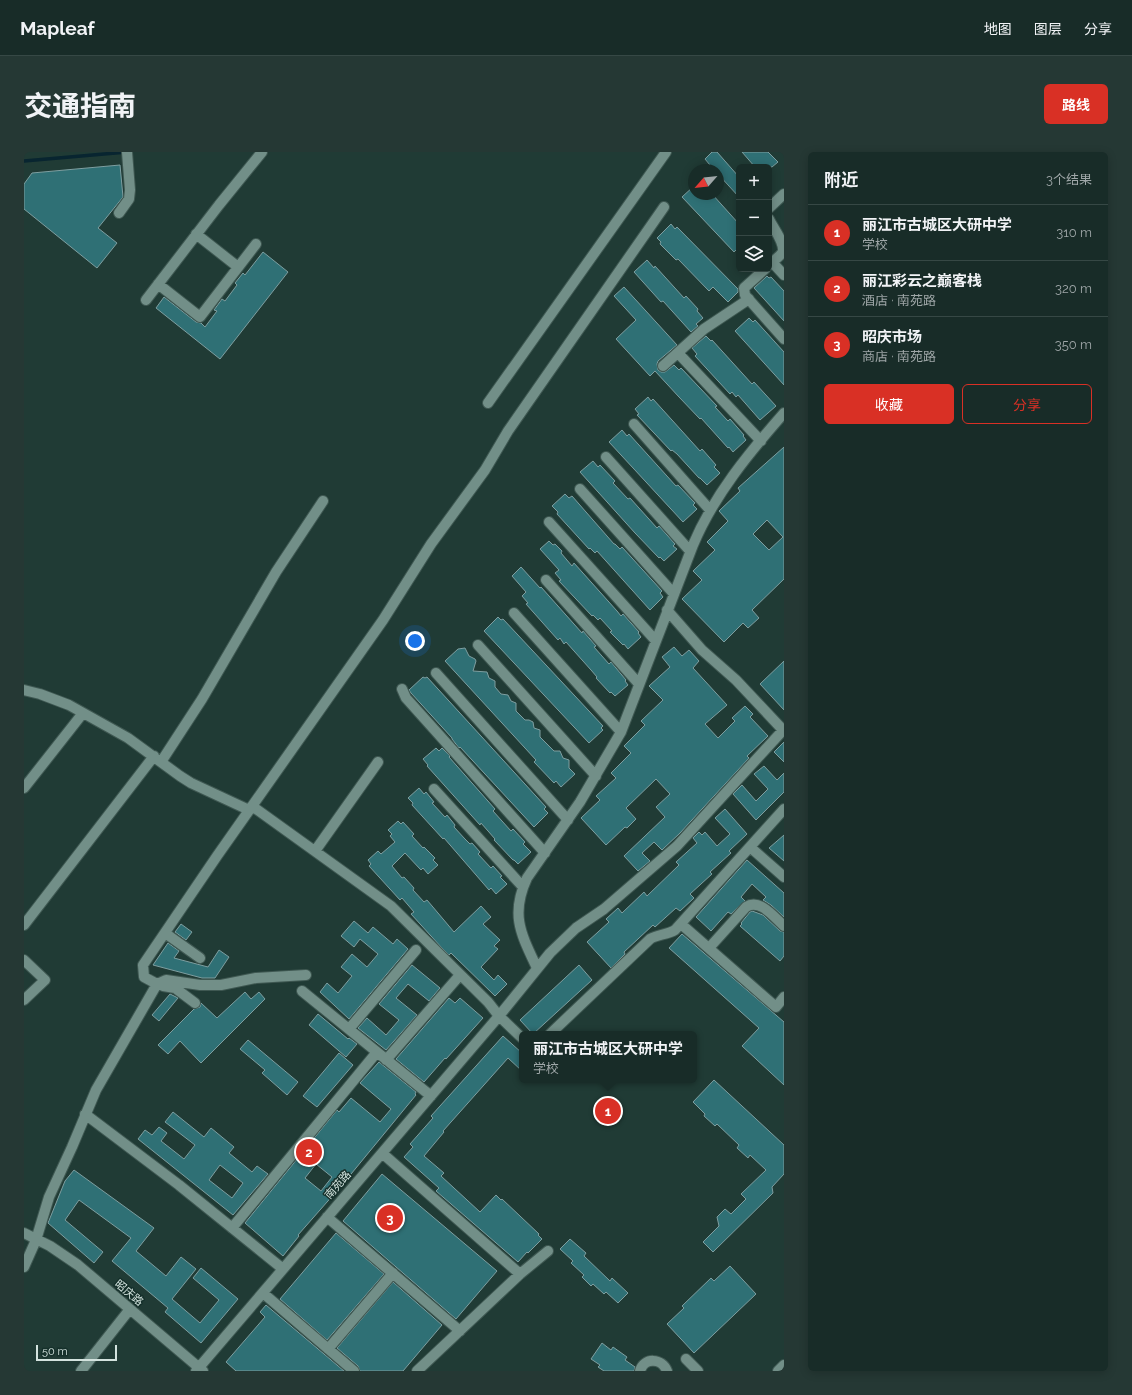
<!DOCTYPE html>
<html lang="zh">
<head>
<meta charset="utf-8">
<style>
  :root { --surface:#182c28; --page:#253834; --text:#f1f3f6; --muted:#9fa7a8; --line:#364845; --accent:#d93025 }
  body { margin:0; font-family:Raleway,"Noto Sans SC",sans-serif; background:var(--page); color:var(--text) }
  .controls { position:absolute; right:12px; top:12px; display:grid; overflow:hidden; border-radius:6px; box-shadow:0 2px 10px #0003 }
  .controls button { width:36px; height:36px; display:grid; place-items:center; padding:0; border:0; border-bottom:1px solid var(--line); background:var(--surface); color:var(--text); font:20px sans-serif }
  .compass { position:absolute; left:664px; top:12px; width:36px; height:36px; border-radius:50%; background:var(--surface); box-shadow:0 2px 10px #0003; rotate:242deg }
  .scale { position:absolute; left:12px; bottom:10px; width:81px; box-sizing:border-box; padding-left:4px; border:2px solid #d3e3de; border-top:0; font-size:11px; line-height:14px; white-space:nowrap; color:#d3e3de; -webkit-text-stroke:3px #15302b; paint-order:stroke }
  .you { position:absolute; left:391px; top:489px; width:14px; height:14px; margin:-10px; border:3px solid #fff; border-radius:50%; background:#1a73e8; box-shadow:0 0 0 6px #1a73e833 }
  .badge { display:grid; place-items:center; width:26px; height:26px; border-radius:50%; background:var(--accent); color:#fff; font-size:13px; font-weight:700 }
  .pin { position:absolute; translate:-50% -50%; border:2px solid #fff; box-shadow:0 1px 4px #0006 }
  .popup { position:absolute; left:495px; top:879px; width:178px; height:52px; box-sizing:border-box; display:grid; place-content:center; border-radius:6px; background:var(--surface); filter:drop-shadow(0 1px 3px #0005); font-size:13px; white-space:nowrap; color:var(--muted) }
  .popup b { font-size:15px; color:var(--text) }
  .popup::after { content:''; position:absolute; left:50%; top:100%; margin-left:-8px; border:8px solid transparent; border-top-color:var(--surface) }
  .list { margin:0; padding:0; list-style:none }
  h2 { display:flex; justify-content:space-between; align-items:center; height:52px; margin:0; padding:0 16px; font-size:17px }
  h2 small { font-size:13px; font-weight:400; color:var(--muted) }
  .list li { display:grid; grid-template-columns:26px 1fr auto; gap:12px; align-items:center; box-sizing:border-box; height:56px; padding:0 16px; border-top:1px solid var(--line) }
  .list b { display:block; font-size:15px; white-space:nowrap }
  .list p { margin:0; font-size:13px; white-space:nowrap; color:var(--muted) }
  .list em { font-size:13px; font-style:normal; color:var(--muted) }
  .actions { display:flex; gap:8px; padding:12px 16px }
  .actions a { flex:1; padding:9px 0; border:1px solid var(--accent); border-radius:6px; text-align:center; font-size:14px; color:var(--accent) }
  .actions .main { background:var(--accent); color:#fff }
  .icon { flex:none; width:22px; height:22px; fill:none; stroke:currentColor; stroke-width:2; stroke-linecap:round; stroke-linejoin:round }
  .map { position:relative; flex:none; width:760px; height:1219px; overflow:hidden; border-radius:6px }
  header { display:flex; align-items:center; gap:24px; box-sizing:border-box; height:56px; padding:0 20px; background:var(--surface); border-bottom:1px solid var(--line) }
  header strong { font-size:19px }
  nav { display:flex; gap:22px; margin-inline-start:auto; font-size:14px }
  .intro { display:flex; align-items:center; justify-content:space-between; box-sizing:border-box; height:96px; padding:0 24px }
  h1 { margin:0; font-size:28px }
  .button { padding:10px 18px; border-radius:6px; background:var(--accent); color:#fff; font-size:14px; font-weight:700 }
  main { display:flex; gap:24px; padding:0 24px }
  aside { flex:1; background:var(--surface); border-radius:6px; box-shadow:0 2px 10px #0003 }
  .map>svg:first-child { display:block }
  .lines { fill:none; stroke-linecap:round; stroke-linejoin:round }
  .stream { stroke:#082530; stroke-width:3.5 }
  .building { fill:#2f7075; stroke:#7e9ea0; fill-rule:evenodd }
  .minor-casing { stroke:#3f5852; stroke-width:12 }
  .minor { stroke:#728f88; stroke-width:10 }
  .labels { text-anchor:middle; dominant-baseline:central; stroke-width:3; stroke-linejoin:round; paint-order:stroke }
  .street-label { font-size:11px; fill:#d3e3de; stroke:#15302b }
</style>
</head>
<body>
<header>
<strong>Mapleaf</strong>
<nav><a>地图</a><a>图层</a><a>分享</a></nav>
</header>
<div class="intro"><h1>交通指南</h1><a class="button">路线</a></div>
<main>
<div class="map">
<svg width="760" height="1219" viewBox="0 0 760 1219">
  <rect width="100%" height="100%" fill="#203b35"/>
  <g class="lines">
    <path class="stream" d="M0 9 103 0"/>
  </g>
  <path class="building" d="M688 0H693L715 25V45L694 22V18H690L681 7Z
    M718 0H744L754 10 748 15H731Z
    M96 13 99 45 74 76 93 91 73 116 0 57V32L8 21Z
    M670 34V42H688L715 72V95L710 100 658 45Z
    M647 72 651 77 653 75 714 137V140L704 150 689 135 685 139 654 107 652 108 636 92 637 90 633 86Z
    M239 100 264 120 196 207 132 156 140 145 172 170 177 171 181 175 193 159 190 158 198 147 201 149 213 133 211 131 219 121 221 123Z
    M623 108 630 116 631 114 660 146 662 144 674 157 673 159 679 166 672 172 674 174 667 180 639 149 637 150 610 120Z
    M743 124 745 126 747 125 760 139V169L730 136Z
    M600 135 653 193 634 209 633 212 634 218 637 220H641L650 213 655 218 657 216 693 254 691 255 704 269 706 267 720 283 719 284 722 288 709 300 705 295 704 296 677 266 676 267 655 245 631 219 626 224 592 187 612 168 590 144Z
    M725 166 729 170 731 168 760 200V233L711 179Z
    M682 184 687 189 688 188 728 232 730 230 752 254 736 268 714 243 712 245 708 240 706 242 671 204 673 202 668 196Z
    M624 245 627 249 629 247 676 299 678 297 692 313 690 315 696 321 683 333 676 326H675L653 302 648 298 647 299 613 263 615 262 611 257Z
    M598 278 603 284 605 282 652 334 654 333 671 351 669 353 673 357 659 370 585 290Z
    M760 295V427L728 458 735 466 724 476 719 471 700 490 658 447 678 428 669 419 691 398 683 390 704 369 695 359 716 339 714 336ZM743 368 759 385 745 398 729 382Z
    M569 309 574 315 576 313 591 329 589 331 604 347 606 346 633 376 635 374 651 392 649 394 653 397 640 409 636 405 635 406 611 381 556 320Z
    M541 342 545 346 548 344 590 392H591L596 397 598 395 638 439 636 441 639 445 626 458 573 399 571 401 566 396 565 397 533 362 534 360 528 354Z
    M525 389 529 393 531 392 538 399 537 401 548 414 550 411 593 459 597 464 599 462 615 480 614 481 617 485 604 497 600 492 599 493 586 480 588 479 576 466 574 468 569 463 568 464 535 429 537 428 531 421 535 418 516 397Z
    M497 415 516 436 517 435 558 481 559 479 572 494 570 495 585 512 587 510 602 528 601 529 604 533 591 544 587 540 586 541 572 526 573 525 567 518 542 490 540 492 536 486 534 488 502 452 504 451 498 444 502 440 488 424Z
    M474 465 477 468 479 467 579 574 577 576 579 578 565 591 460 479Z
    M650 495 658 504 665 498 675 509 669 516 703 553 681 572 694 586 711 569 708 566 721 554 729 562 726 565 744 584 723 604 725 606 656 681 638 698 630 690 618 701 626 709 614 719 600 704 641 665 632 655 646 642 632 627 602 656 612 667 603 676 601 675 582 693 557 666 576 648 572 644 592 626 587 621 607 601 600 594 621 573 617 569 639 548 625 534 646 515 638 505Z
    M441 496 445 504 451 507 452 509 449 519 463 520 465 526 471 529V535L477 542 484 543 487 549 492 551V559L501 568H505L509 570 510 576 516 578V585L530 599H536L539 606 545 608V616L551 622 537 635 532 629 530 631 510 610 512 608 421 509 434 497Z
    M760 509V558L736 532Z
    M399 525 401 526 403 525 522 655 520 657 524 661 510 675 436 595 435 596 428 587V586L387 541 385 538Z
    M760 590V610L750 600Z
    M412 596 415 599 418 596 426 604 425 605 471 657 469 659 487 679 489 677 501 690 499 692 507 700 494 712 490 708H489L470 688 471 687 457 671 456 673 403 614 404 613 399 607Z
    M740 614 753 628 760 621V640L732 668 709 642 718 633 732 649 744 637 730 622Z
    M395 636 400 642 402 640 410 650 408 651 421 665 423 663 431 673 430 675 441 687 446 692 448 691 456 700 454 702 467 716 469 714 478 724 476 725 483 732 472 742 467 736 465 738 420 686 419 687 388 653 389 651 384 646Z
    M701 657 723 682 705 699 707 701 686 720 688 722 666 742 670 746 656 759 652 756 631 775 629 773 600 800 601 802 587 816 563 790 585 770 582 767 594 756 598 761 620 740 623 744 655 713 652 710 673 691 669 686 675 680 678 683 681 680 693 694 706 682 691 666Z
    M374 669 377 672 379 670 390 682 388 684 399 696 400 695 411 706 409 708 414 713 404 722 399 716 397 718 381 701 368 714 378 726 380 725 390 736 389 738 400 750 403 748 430 780 457 754 467 765 459 772 476 788 470 794 474 797 457 815 470 828 474 823 483 832 471 844 427 801 425 803 417 795 387 762 390 760 378 746 376 748 345 714 347 712 344 708 354 699 357 702 371 690 366 684 368 682 364 678Z
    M760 683V709L745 696Z
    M723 708 760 741V765L747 753 739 748 742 745 728 732 717 745 721 749 707 762 704 760 687 779 672 765Z
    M728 759 739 763 756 779 760 780V804L756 809 716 774 718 772 717 771 726 760Z
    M330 769 344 781 349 775 369 792 373 787 384 797 325 867 296 840 303 831 314 841 328 824 317 815 328 802 343 815 354 802 336 787 330 795 317 784Z
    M157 772 168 780 162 788 151 780Z
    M658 782 760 870V933L718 894 735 876 645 796Z
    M144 791 155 799 150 806 184 815 195 798 205 805 191 826H178L129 813Z
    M388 813 416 836 405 849 384 832 372 846 393 863 362 898 334 876 343 866 362 883 375 868 355 852Z
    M555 813 568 828 509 882 496 868Z
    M221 840 227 847 235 840 241 847 177 911 156 889 144 902 134 893 170 857 176 855 177 851 193 866Z
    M146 842 154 846 135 869 128 863Z
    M425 846 431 851 436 846 459 866 422 907 421 906 400 930 372 907Z
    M294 862 324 887 325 886 333 892 322 905 285 873Z
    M479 884 498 901V919L484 906 419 979 420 980 400 1004 420 1021 417 1024 456 1060 472 1043 477 1048 478 1047 515 1082 514 1083 518 1087 504 1101 503 1100 494 1110 412 1039 415 1036 380 1005 389 995 386 992 409 966 407 964Z
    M224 888 274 930 263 943 238 921 241 918 216 897Z
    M315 901 329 913 293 955 279 944Z
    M355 910 392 940 391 942 392 943 318 1033 274 1083 275 1084 259 1104 221 1071 313 958 315 960 327 946 356 970 367 957 336 931ZM292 1012 308 1025 297 1039 281 1026Z
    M690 928 760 993V1022L748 1035 749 1041 689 1100 679 1090 695 1074 693 1065 701 1057 707 1062 722 1047 717 1042 742 1018 726 1003 724 1006 713 996 715 993 693 972 691 974 680 964 681 962 669 950Z
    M149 960 180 985 187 976 210 995 205 1001 228 1020 233 1014 244 1022 209 1063 114 987 121 978 128 983 135 975 143 981 137 989 160 1007 171 993 141 970ZM196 1013 219 1031 208 1046 185 1028Z
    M50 1018 130 1076 112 1099 142 1124 157 1105 172 1117 148 1147 176 1171 195 1148 169 1126 177 1116 214 1147 177 1191 141 1160 144 1156 88 1109 107 1086 55 1048 41 1068 79 1100 70 1111 24 1071 41 1029Z
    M358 1022 473 1119 432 1167 319 1069Z
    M312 1081 360 1122 303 1188 256 1147Z
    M546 1087 562 1101 560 1104 586 1129 588 1126 604 1141 594 1151 582 1140 580 1142 569 1132 567 1134 558 1125 560 1123 547 1111 549 1109 536 1097Z
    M706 1114 732 1142 670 1201 643 1172 660 1156 658 1154 687 1126 690 1129Z
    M369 1130 418 1173 379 1219H336L334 1214 313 1196Z
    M242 1153 300 1202 320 1219H212L202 1210 241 1165 236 1160Z
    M578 1191 587 1198 589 1195 603 1205 601 1208 611 1215 610 1219H580L574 1215 576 1213 567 1207Z"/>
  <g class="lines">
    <defs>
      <path id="minor" d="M745 56 760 42
        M95 61 105 47 106 38 103 0
        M745 67C749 76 760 89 759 99 757 104 749 109 745 113
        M172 82 214 115
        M748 110 760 123
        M741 117 720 136 721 143 760 187
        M134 132 176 165 232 92
        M122 148 195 53 238 0
        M654 201 737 289
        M639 214 680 177 725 147
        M464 251 642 0
        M610 272 686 358
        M582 305 666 399
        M556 337 650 442
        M525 370 632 489
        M522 428 615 532
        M643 458 678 498 712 528 759 578
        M490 461 597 580
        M454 493 572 624
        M412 521 544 668
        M378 537 382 546 521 701
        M0 538 16 542 45 553 104 586 156 624 167 631 225 658
        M137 610 178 547 252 420 299 349
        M0 636 59 561
        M410 637 499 735
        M228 654 367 754 464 850 475 864 498 886
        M726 695 760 725
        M291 699 354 610
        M657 772 752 855 760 845
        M0 773 130 604
        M141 781 176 806
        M685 796 722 755C736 746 750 765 760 774
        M0 808 21 828 0 848
        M513 816C497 782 486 763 503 726L556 650 597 580 669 393C690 343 725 301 760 261
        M133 832 142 828 176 833H197L232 826 282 823
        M139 834 151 836 171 851
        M278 839 407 944
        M325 877 392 798
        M526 882 626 787C634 782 643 783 651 778L760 657
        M362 908 436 823
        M61 962 155 1033 259 1117
        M358 1001 496 1122
        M303 1065 436 1179
        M208 1076 353 900
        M0 1081 26 1094 54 1113 179 1219
        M0 1115 12 1088 25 1045 48 995 72 938 133 832 120 825 119 813 193 704 359 468 407 392 461 318 484 279 640 55
        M239 1141 330 1219
        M304 1197 369 1121
        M662 1207 674 1219
        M57 1219 106 1157
        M172 1219 475 864 526 801 552 776 580 757 653 694 760 577
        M393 1219 496 1122 524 1099
        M616 1219C620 1205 638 1206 643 1219
        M754 1219 760 1213"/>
    </defs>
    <use href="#minor" class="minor-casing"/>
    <use href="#minor" class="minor"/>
  </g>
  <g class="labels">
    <g class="street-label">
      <text transform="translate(314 1033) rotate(-49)">南苑路</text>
      <text transform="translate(105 1141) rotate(40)">昭庆路</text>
    </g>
  </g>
</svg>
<div class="controls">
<button>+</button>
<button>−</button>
<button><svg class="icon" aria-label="layers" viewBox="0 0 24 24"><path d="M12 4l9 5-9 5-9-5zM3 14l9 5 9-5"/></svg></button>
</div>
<svg class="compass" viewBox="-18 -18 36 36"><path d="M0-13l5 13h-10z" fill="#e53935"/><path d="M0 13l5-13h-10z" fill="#9fa7a8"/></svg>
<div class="scale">50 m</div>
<div class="you"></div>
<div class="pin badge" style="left:584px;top:959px">1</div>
<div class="popup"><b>丽江市古城区大研中学</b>学校</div>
<div class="pin badge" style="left:285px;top:1000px">2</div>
<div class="pin badge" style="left:366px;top:1066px">3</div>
</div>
<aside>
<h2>附近<small>3个结果</small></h2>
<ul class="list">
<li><span class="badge">1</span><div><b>丽江市古城区大研中学</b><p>学校</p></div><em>310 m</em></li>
<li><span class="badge">2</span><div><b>丽江彩云之巅客栈</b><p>酒店 · 南苑路</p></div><em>320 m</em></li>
<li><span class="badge">3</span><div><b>昭庆市场</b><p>商店 · 南苑路</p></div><em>350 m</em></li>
</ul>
<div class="actions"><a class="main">收藏</a><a>分享</a></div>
</aside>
</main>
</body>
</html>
